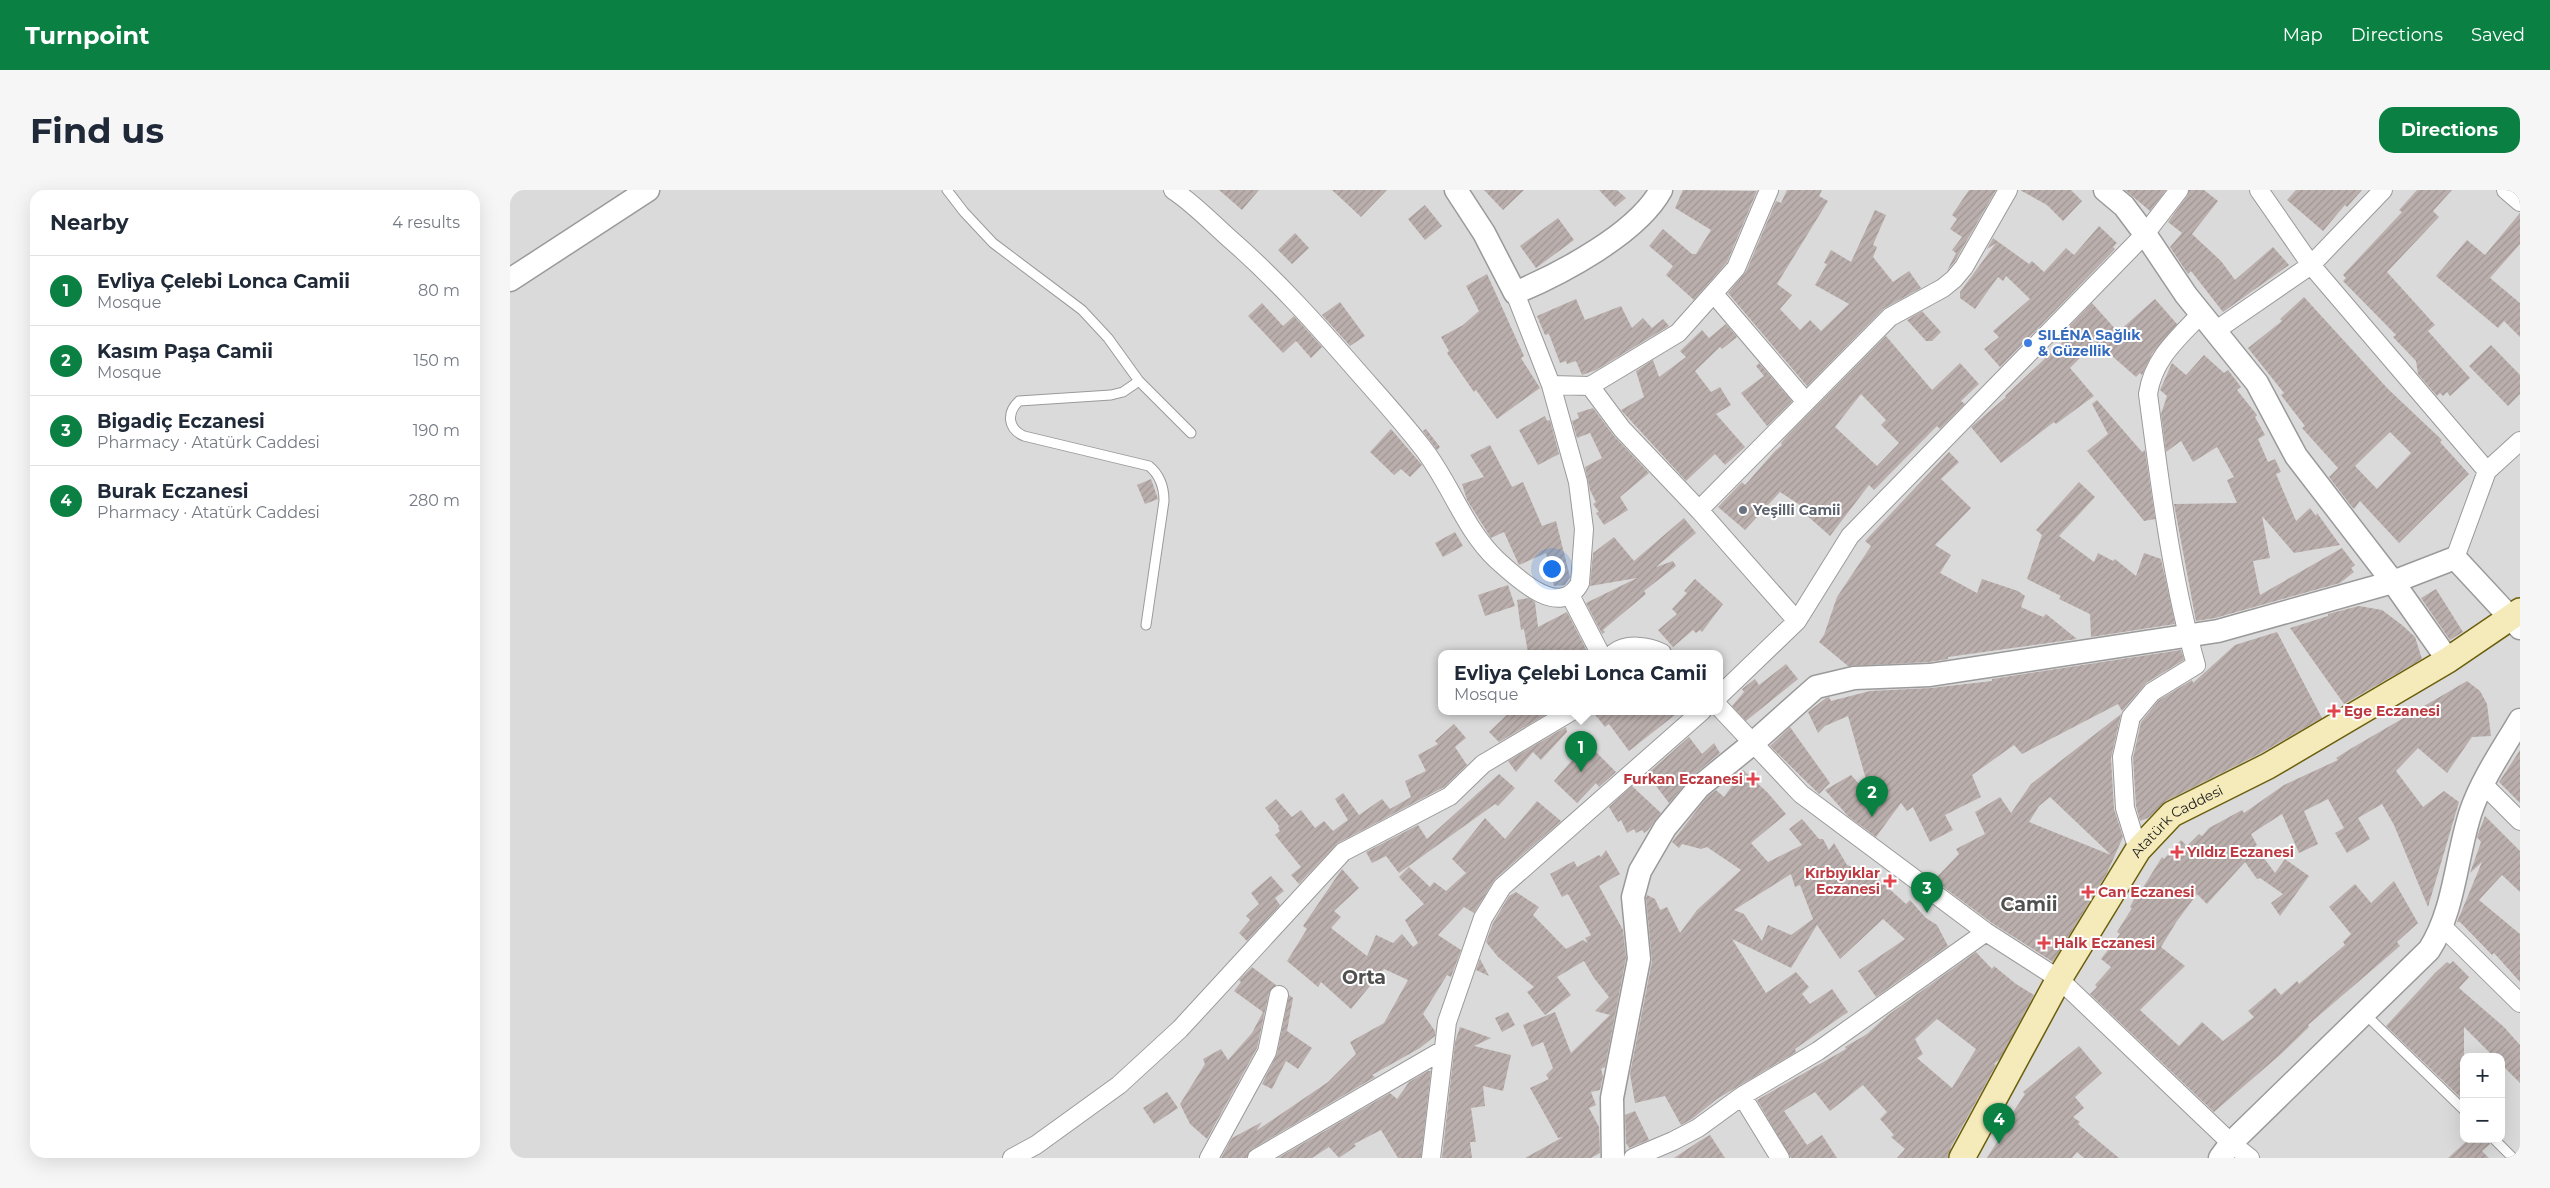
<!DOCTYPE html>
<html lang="en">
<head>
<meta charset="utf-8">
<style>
  :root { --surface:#fff; --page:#f6f6f7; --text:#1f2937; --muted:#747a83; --line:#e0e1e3; --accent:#0b8043 }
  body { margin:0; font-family:Montserrat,sans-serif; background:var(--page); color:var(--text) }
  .controls { position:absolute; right:15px; bottom:15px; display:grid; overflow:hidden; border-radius:10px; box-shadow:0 5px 20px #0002 }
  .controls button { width:45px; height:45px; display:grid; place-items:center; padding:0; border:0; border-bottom:1px solid var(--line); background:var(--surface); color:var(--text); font:25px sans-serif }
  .you { position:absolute; left:1041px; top:378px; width:18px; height:18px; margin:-12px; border:4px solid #fff; border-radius:50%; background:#1a73e8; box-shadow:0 0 0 8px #1a73e833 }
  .badge { display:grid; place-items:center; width:32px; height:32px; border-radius:50%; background:var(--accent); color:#fff; font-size:16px; font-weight:700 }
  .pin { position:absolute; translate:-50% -41px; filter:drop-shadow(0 1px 2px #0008) }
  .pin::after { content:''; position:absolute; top:26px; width:18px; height:15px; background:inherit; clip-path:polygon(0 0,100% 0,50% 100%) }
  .popup { position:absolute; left:928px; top:460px; width:285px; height:65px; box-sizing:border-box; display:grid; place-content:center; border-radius:10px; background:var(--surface); filter:drop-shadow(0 1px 4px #0005); font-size:16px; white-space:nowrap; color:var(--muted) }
  .popup b { font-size:19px; color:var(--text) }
  .popup::after { content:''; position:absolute; left:50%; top:100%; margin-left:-10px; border:10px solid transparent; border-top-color:var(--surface) }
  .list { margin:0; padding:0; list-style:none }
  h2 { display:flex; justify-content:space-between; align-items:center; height:65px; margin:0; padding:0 20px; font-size:21px }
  h2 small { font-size:16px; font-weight:400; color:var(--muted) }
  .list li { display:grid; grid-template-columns:32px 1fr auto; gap:15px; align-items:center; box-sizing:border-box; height:70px; padding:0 20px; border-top:1px solid var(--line) }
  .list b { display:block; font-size:19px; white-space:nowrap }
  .list p { margin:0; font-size:16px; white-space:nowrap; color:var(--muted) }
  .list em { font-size:16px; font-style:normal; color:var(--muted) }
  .map { position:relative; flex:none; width:2010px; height:968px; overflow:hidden; border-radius:15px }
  header { display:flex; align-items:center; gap:30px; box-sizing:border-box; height:70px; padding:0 25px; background:var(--accent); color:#fff }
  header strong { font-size:24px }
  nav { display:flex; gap:28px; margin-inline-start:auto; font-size:18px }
  .intro { display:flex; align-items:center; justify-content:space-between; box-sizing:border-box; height:120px; padding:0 30px }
  h1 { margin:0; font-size:35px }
  .button { padding:12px 22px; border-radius:15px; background:var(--accent); color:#fff; font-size:18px; font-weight:700 }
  main { display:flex; gap:30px; padding:0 30px }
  aside { flex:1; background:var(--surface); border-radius:15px; box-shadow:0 5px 20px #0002 }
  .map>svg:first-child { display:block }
  .residential { fill:#dbdada; fill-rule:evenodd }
  .building { fill:url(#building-hatch); fill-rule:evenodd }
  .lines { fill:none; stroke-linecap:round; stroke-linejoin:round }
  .service-casing { stroke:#9a9a9a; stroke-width:11 }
  .minor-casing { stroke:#9a9a9a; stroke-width:20 }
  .tertiary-casing { stroke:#9a9a9a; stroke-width:25 }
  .secondary-casing { stroke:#6b5f0c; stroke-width:28 }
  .service { stroke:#fff; stroke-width:9 }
  .minor { stroke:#fff; stroke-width:18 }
  .tertiary { stroke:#fff; stroke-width:22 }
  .secondary { stroke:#f5eaba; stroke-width:25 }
  .shop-dot { fill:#3f7fe0; stroke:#fff; stroke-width:2 }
  .worship-dot { fill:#6b7280; stroke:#fff; stroke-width:2 }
  .health-dot { fill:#e0444e; stroke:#fff; stroke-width:2 }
  .labels { text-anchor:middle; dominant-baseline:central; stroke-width:4; stroke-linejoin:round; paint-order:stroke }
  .shop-label { font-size:14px; font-weight:bold; fill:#366cbe; stroke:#fff; text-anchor:start }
  .worship-label { font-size:14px; font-weight:bold; fill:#5b616d; stroke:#fff; text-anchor:start }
  .health-label { font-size:14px; font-weight:bold; fill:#be3a42; stroke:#fff; text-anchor:start }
  .street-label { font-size:14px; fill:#1d1d1d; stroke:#fff }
  .district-label { font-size:19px; font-weight:bold; fill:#505050; stroke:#fff }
</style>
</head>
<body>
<header>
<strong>Turnpoint</strong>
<nav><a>Map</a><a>Directions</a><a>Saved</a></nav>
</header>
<div class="intro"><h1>Find us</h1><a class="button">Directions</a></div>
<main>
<aside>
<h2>Nearby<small>4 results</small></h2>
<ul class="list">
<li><span class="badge">1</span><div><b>Evliya Çelebi Lonca Camii</b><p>Mosque</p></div><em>80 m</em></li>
<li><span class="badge">2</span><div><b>Kasım Paşa Camii</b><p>Mosque</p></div><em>150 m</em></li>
<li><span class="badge">3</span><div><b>Bigadiç Eczanesi</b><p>Pharmacy · Atatürk Caddesi</p></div><em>190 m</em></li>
<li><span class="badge">4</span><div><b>Burak Eczanesi</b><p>Pharmacy · Atatürk Caddesi</p></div><em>280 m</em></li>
</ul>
</aside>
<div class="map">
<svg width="2010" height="968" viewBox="0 0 2010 968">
  <defs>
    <pattern id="building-hatch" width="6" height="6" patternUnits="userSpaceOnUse" patternTransform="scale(1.25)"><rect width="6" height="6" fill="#baafad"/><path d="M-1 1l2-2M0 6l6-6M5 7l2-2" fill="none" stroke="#9f9694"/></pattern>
  </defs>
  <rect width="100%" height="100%" fill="#ede7e3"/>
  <path class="residential" d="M0 0H2010V968H0ZM932 463H1210V521H932ZM1954 867H1991V949H1954Z"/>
  <path class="building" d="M709 0H749L732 20Z
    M822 0H877L851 27Z
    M974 0H1014L993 20Z
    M1089 0H1107L1116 8 1105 17Z
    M1173 0 1247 1 1217 72 1184 110 1156 85 1163 76 1139 56 1153 39 1182 64H1186L1201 40 1165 18Z
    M1277 0H1312L1309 6 1318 11 1267 94 1282 105 1270 119 1290 140 1300 130 1311 141 1339 114 1305 95 1317 74 1314 73 1321 60 1341 72 1365 20 1376 25 1363 55 1367 57 1363 67 1383 92 1399 81 1411 98 1373 119 1297 196 1218 103 1236 82 1266 11 1271 13Z
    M1459 0H1486L1445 71 1437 81 1446 63 1442 60 1452 47 1440 39 1447 29 1442 25Z
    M1510 0H1561L1572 11 1553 31 1537 15Z
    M1615 0H1656L1640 21Z
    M1679 0H1694L1708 11 1682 44 1711 71 1725 90 1763 57 1779 75 1713 122 1681 81 1678 84 1660 57 1672 43 1658 32 1677 6Z
    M1786 0H1852L1837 17 1835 15 1813 41 1777 10Z
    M1907 0H1942L1923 21 1929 27 1877 82 1925 135 1918 141 1960 188 1940 206 1937 202 1933 206 1930 203 1927 206 1908 184 1906 171 1883 147 1886 145 1833 91 1836 88 1833 85 1892 22 1889 20Z
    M915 15 932 36 915 50 898 29Z
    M2010 23V54L1980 88 2010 113V147L1994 131 1988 138 1926 86 1957 50 1975 65Z
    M1048 28 1064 50 1026 78 1010 56Z
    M1589 36 1607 53 1603 57 1605 59 1490 177 1474 159 1489 147 1483 141 1520 109 1496 86 1493 91 1488 87 1465 119 1450 108V102L1486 53 1477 59 1483 48 1519 74 1522 71 1534 82 1556 58 1564 65Z
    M785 43 799 58 782 74 768 60Z
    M977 84 1014 166 1011 168 1030 198 987 229 966 200 964 202 937 163 939 161 931 147 953 135 969 121 956 96Z
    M1794 107 1878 199 1932 250 1930 252 1959 284 1889 353 1850 311 1844 319 1842 317 1819 287 1828 278 1792 238 1795 236 1771 205 1774 203 1738 158 1772 131 1770 129ZM1880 242 1901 263 1867 299 1845 276Z
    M1066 109 1075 130 1111 116 1122 138 1133 128 1142 138 1153 129 1159 136 1086 180 1072 185 1066 171 1057 174 1056 171 1050 173 1039 144 1035 145 1027 126Z
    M1645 109 1667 134 1642 164 1632 185 1630 183 1626 187 1577 144 1583 155 1560 178 1584 206 1546 234 1544 232 1491 273 1461 237 1496 207 1495 206 1560 145 1556 140 1582 113 1608 142Z
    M830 112 855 146 840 156 812 125Z
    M752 113 773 136 784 126 812 157 801 168 786 151 773 163 738 126Z
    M1412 121 1431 142 1422 151H1416L1397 130Z
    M1216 134 1227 147 1212 159 1210 157 1185 181 1201 202 1210 197 1221 215 1206 224 1235 257 1215 275 1205 264 1176 291 1111 220 1134 207 1126 181 1143 170 1149 187 1176 167 1170 161 1192 140 1199 148Z
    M1376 146 1422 200 1450 173 1469 194 1451 211 1455 214 1430 239 1427 236 1364 300 1359 295 1320 346 1293 322 1296 319 1270 302 1235 340 1208 317 1232 292 1235 295 1265 261 1272 255 1271 253 1278 245ZM1351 204 1376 230 1371 235 1389 253 1367 276 1325 237Z
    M1981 155 2010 185V204L1998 216 1959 176Z
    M1694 165 1714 183 1718 180 1731 197 1727 200 1747 225 1745 227 1755 245 1748 249 1758 272 1765 269 1771 282 1766 284 1786 331 1800 318 1806 326 1807 323 1830 355 1784 363 1752 326 1760 368 1743 371 1750 405 1832 358 1845 375 1841 378 1844 382 1830 393 1705 428 1686 431 1664 314 1727 313 1717 290 1724 287 1707 257 1683 272 1671 251 1656 262 1651 224 1657 206 1650 200 1662 173 1676 185Z
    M1249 173 1282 211 1257 236 1231 203 1254 186 1246 176Z
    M1587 210 1632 262 1635 260 1645 329 1634 331 1577 261 1598 244 1582 214Z
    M1083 218 1104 246 1139 283 1110 307 1118 320 1094 335 1086 323 1089 322 1083 314 1086 312 1080 300 1075 277 1092 268 1080 243 1067 248 1062 231 1069 228 1067 223Z
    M1035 226 1037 231 1040 230 1049 264 1028 275 1009 240Z
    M881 239 912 275 900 287 891 279 884 285 860 262Z
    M916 239 930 257 927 260 913 241Z
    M980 255 1002 297 1013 292 1032 336 1046 331 1060 387 1055 395 1044 396 1036 363 1009 375 994 342 981 348 957 310 952 294 974 287 960 265Z
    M1439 262 1449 272 1431 289 1461 318 1425 355 1441 365 1430 383 1467 403 1472 389 1508 401 1515 406 1511 417 1533 427 1536 424 1567 449 1438 467V469L1419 472 1338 476 1309 452 1314 445 1327 407 1361 356 1355 351Z
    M641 289 648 309 635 314 627 295Z
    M1569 292 1585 307 1549 346 1584 372 1588 363 1603 371 1605 369 1626 386 1634 363 1651 369 1665 434 1581 447 1580 424 1549 409 1551 406 1517 389 1532 345 1526 340Z
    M1174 328 1186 343 1146 377 1163 371 1166 376 1134 401 1136 404 1093 440 1095 442 1092 444 1076 413 1127 388 1080 396 1083 363 1104 347 1124 371Z
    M945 342 953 356 933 367 925 353Z
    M1185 389 1213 414 1192 442 1190 440 1186 443 1183 440 1163 457 1148 440 1167 424 1162 419 1177 403 1174 401Z
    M998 395 1005 416 975 426 968 405Z
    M1926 399 1953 442 1940 450 1911 408Z
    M1019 408 1025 412 1028 437 1057 422 1078 463H1018L1014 439 1011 440 1007 410Z
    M1849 416 1872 420 1892 435 1905 447 1912 469 1834 514 1780 438 1818 426V424Z
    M1767 442 1812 528 1751 563 1656 611 1638 628 1630 631 1626 616 1623 568 1631 532 1649 510 1682 490 1683 493 1725 455Z
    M1671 460 1674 470 1636 493 1612 521 1608 514 1512 564 1504 555 1462 585 1471 607 1435 625 1443 640 1420 652 1403 617 1397 621 1391 613 1366 647 1338 626 1315 600 1341 585 1361 607 1338 526 1315 536 1308 543 1298 522 1316 508 1319 507 1321 511 1360 501 1421 498 1482 491V489Z
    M1276 474 1288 489 1236 531 1222 516 1234 502 1232 499 1245 489 1249 495Z
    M1957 491 1970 501 1977 514 1981 546 1962 547 1937 583 1908 558 1886 581 1913 617 1934 601 1949 612 1918 717 1884 635 1872 614 1848 628 1860 649 1837 663 1825 643 1834 638 1818 609 1794 621 1808 654 1789 663 1772 624 1741 644 1747 655 1745 656 1765 683 1775 669 1799 686 1770 726 1761 713 1773 704 1750 688 1747 689 1735 672 1697 714 1687 704 1667 731 1651 757 1675 776 1630 820 1669 856 1692 832 1713 851 1744 827 1738 821 1765 798 1771 805 1787 791 1789 794 1835 755 1833 752 1841 744 1819 717 1845 694 1861 713 1884 691 1908 733 1887 752 1890 756 1798 835 1799 837 1771 864 1704 922 1580 804 1587 797 1585 795 1601 777 1591 769 1610 744 1607 742 1622 718 1620 717 1627 703 1629 704 1652 667 1654 669 1671 650 1677 656 1689 644 1692 646 1699 638 1732 620 1734 623 1774 595 1828 570 1826 568 1842 558Z
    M1001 521H1042L989 552 979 542Z
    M1082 521H1170L1119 561 1099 534 1095 537Z
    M1611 524 1601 568 1604 619 1613 647 1597 683 1543 772 1482 733 1424 690 1449 664 1446 659 1475 644 1465 622 1490 607 1501 623 1521 594ZM1540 607 1601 665 1519 632 1529 616Z
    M944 534 956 548 945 557 957 575 934 597 828 653 789 694 781 685 791 677 765 645 770 641 768 638 769 636 755 618 766 609 782 627 791 620 805 638 814 631 823 641 838 630 825 609 833 603 849 625 872 609 880 619 901 607 895 591 916 581 908 565 928 554 925 551Z
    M1056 537 1057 542 1031 570 1023 562 1006 582 998 571Z
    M1280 537 1320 593 1309 604 1260 556Z
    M1179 547 1192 564 1204 553 1210 563 1181 587 1159 613 1137 584Z
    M1077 553 1106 582 1089 597 1086 593 1067 613 1044 591Z
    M2010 560V613L1989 592Z
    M1233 580 1257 602 1276 624 1241 653 1258 672 1292 655 1279 639 1292 629 1309 649H1313L1319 660 1324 653 1337 675 1365 686 1396 714 1400 710 1416 728 1427 735 1438 756 1366 807 1348 781 1395 749 1373 729 1330 769 1307 735 1281 778 1222 749 1256 803 1286 782 1299 797 1292 804 1300 814 1322 799 1338 822 1285 859 1286 862 1207 909 1182 929 1171 935 1155 906 1125 913 1120 884 1142 771 1136 708 1137 705 1145 709 1150 720 1157 717 1170 743 1187 720 1231 680 1197 657 1191 659 1172 654 1169 658 1162 652 1198 606 1206 600 1214 607ZM1281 684 1285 697 1290 695 1303 729 1281 745 1258 735 1252 751 1234 724 1224 720Z
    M989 584 1005 598 988 616 985 614 889 683 876 666 862 673 856 662 908 635 917 649Z
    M1122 596 1151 623 1138 640 1134 643 1132 640 1126 643 1124 639 1117 643 1111 630 1108 632 1099 617Z
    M1027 611 1051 631 985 689 964 723 954 717 928 745 951 760 941 787 937 785 913 824 925 841V846L910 858 862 885 865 887 742 959 736 968H711L722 948 752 932 746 941 818 892 846 864 840 852 874 833 898 790 874 779 841 819 811 792 808 797 777 771 797 739 793 736 832 679 849 698 824 721 831 727 821 738 857 766 866 745 883 753 892 744 903 757 908 753 895 730 914 714 889 687 899 677 920 697 924 692 936 701 956 683 942 669 975 628 995 649Z
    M1975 626 2010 661V702L1992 685 1969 710 2010 744V792L1984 763 1982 765 1950 732H1947L1972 672 1960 683 1971 652 1967 647Z
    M1096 660 1110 684 1089 696 1113 740 1116 768 1095 877 1091 879 1093 886 1090 900 1081 902 1086 915 1079 918 1089 937 1090 963 1081 968H1015L1053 947 1048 948 1020 898 1039 889 1036 885 1043 878 1033 852 1022 857 1013 835 1045 822 1061 863 1100 825 1085 821 1099 807 1084 788 1074 771 1047 787 1061 805 1035 825 1017 802 1024 797 988 767 976 752 983 733 999 706 1006 702 1029 717 1023 725 1056 759 1073 750 1078 753 1075 748 1081 745 1058 704 1052 707 1040 684 1064 671 1067 677 1089 665 1091 667Z
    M761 686 774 701 765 708 770 715 737 751 729 743 740 730 736 726 749 714 741 703Z
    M1466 762 1482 779 1484 776 1506 794 1524 805 1490 869 1484 874 1486 875 1441 957 1438 968H1387L1395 959 1381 947 1384 945 1370 929 1377 922 1353 895 1320 921 1305 902 1274 921 1297 955 1312 945 1327 968H1281L1247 910 1336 859 1335 857 1357 844 1378 825ZM1427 829 1466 859 1442 898 1407 868 1413 864 1405 849Z
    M970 769 979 786 966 780Z
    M1943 771 1959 787 1949 798 1994 837 2010 855V893L1991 874V867H1984L1954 837V911L1876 836 1925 783 1937 772 1940 774Z
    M742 777 766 795 759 803 747 858 697 949 680 934 670 914 695 874 693 869 711 859 718 870 742 843 753 822 724 801 731 792 729 790Z
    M779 805 783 808 777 841 802 858 788 879 776 871 762 899 752 894 767 864Z
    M998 822 1005 835 992 842 985 828Z
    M950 837 981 848 964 856 1001 865 993 901 973 896 975 916 961 918 966 952H960L962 968H932L945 852Z
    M1569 856 1592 883 1565 907 1574 918 1563 927 1570 932 1568 934 1609 968H1574L1567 962 1562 968H1477L1492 944 1490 942 1515 904 1513 902Z
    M918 881H921L911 968H888L871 940 844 954 846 956 829 968 819 957 802 968H768L880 903 887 909 899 892Z
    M657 902 668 918 644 934 633 918Z
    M1125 921 1139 950 1119 958 1116 953 1115 925Z
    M1200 945 1215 968H1164L1188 952Z
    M1959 949H1978L1980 954 1972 961 1979 968H1938Z"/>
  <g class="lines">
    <defs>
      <path id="service" d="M437 0 454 22 483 53 572 120 598 148 629 191 681 243
        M629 191 613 202 601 205 509 211C496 223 498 239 514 246L639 276C650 285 654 297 654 311L636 435
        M1855 824 1954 920
        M1984 949 2003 968"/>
      <path id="minor" d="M663 0C683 13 701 32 720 49 767 90 807 135 848 182 870 207 892 231 912 257 940 292 954 339 987 370 1007 388 1050 430 1070 393L1074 339 1068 292 1041 195 1005 103
        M1749 0 1801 75 1977 281
        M1996 0 2010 12
        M1204 104 1296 212
        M1705 141 1801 75 1873 0
        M1041 195 1080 196 1112 239 1189 320 1287 431
        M1080 196 1168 143 1226 78 1259 0
        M1189 320 1380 127 1433 98 1444 89 1454 77 1498 0
        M1945 368 1977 281 2010 251
        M1060 405 1090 463
        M1104 463C1116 453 1139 456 1152 463
        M1210 505 1287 431 1340 346 1635 44 1669 0
        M1210 518 1291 604 1476 742 1549 789 1721 953 1740 968
        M1973 594 2010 631
        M1628 660 1615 618 1612 567 1621 527 1642 502 1686 475C1661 387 1650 294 1638 204 1643 169 1668 148 1691 124
        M1932 736 2010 813
        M1232 906 1270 968
        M502 968 526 955 609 895 670 839 833 662 940 606 973 574 1062 521
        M699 968 757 862 769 805
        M747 968 933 860
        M921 968 937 832 973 728 992 697 1192 521
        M1123 968 1163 951 1188 938 1232 906 1308 861 1476 742"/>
      <path id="tertiary" d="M946 0 974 43 1005 103C1050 84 1127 44 1151 0
        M1595 0 1614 16 1635 44 1676 105 1747 193 1786 266 1883 392 1938 470
        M0 90 138 0
        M1103 968 1102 908 1129 769 1123 707 1130 681 1155 638 1189 597 1242 554 1306 497 1344 488 1420 485 1708 441 1883 392 1945 368 2010 438
        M1710 968 1721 953 1919 760C1945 720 1946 666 1961 621 1972 589 1993 559 2010 530"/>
      <g id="secondary">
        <path id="s1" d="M1452 968 1549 789 1628 660 1662 624 1758 576 1938 470 2010 421"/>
      </g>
    </defs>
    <use href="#service" class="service-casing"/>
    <use href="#minor" class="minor-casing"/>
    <use href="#tertiary" class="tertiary-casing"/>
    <use href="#secondary" class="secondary-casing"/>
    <use href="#service" class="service"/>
    <use href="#minor" class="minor"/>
    <use href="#tertiary" class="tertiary"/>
    <use href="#secondary" class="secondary"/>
  </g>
  <circle class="shop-dot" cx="1518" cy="153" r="5"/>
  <circle class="worship-dot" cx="1233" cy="320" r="5"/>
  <g class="health-dot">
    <path d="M1821.5 513.5h5v5h5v5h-5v5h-5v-5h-5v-5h5z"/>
    <path d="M1240.5 581.5h5v5h5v5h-5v5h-5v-5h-5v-5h5z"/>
    <path d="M1664.5 654.5h5v5h5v5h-5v5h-5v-5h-5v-5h5z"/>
    <path d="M1377.5 683.5h5v5h5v5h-5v5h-5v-5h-5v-5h5z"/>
    <path d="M1575.5 694.5h5v5h5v5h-5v5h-5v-5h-5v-5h5z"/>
    <path d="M1531.5 745.5h5v5h5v5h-5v5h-5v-5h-5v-5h5z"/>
  </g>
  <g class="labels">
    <g class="shop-label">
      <text x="1528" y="145">SILÉNA Sağlık<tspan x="1528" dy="16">&amp; Güzellik</tspan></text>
    </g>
    <g class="worship-label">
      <text x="1243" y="320">Yeşilli Camii</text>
    </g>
    <g class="health-label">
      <text x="1834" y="521">Ege Eczanesi</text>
      <text x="1233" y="589" text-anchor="end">Furkan Eczanesi</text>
      <text x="1677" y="662">Yıldız Eczanesi</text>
      <text x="1370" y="683" text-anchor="end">Kırbıyıklar<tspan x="1370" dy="16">Eczanesi</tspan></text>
      <text x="1588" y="702">Can Eczanesi</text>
      <text x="1544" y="753">Halk Eczanesi</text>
    </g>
    <g class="street-label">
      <text stroke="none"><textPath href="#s1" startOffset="404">Atatürk Caddesi</textPath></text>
    </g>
    <g class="district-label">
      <text x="1519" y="714">Camii</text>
      <text x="854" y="787">Orta</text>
    </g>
  </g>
</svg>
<div class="controls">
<button>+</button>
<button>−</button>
</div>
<div class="you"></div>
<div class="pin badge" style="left:1071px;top:582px">1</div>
<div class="popup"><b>Evliya Çelebi Lonca Camii</b>Mosque</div>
<div class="pin badge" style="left:1362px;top:627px">2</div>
<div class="pin badge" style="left:1417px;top:723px">3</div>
<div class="pin badge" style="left:1489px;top:954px">4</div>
</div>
</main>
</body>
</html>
